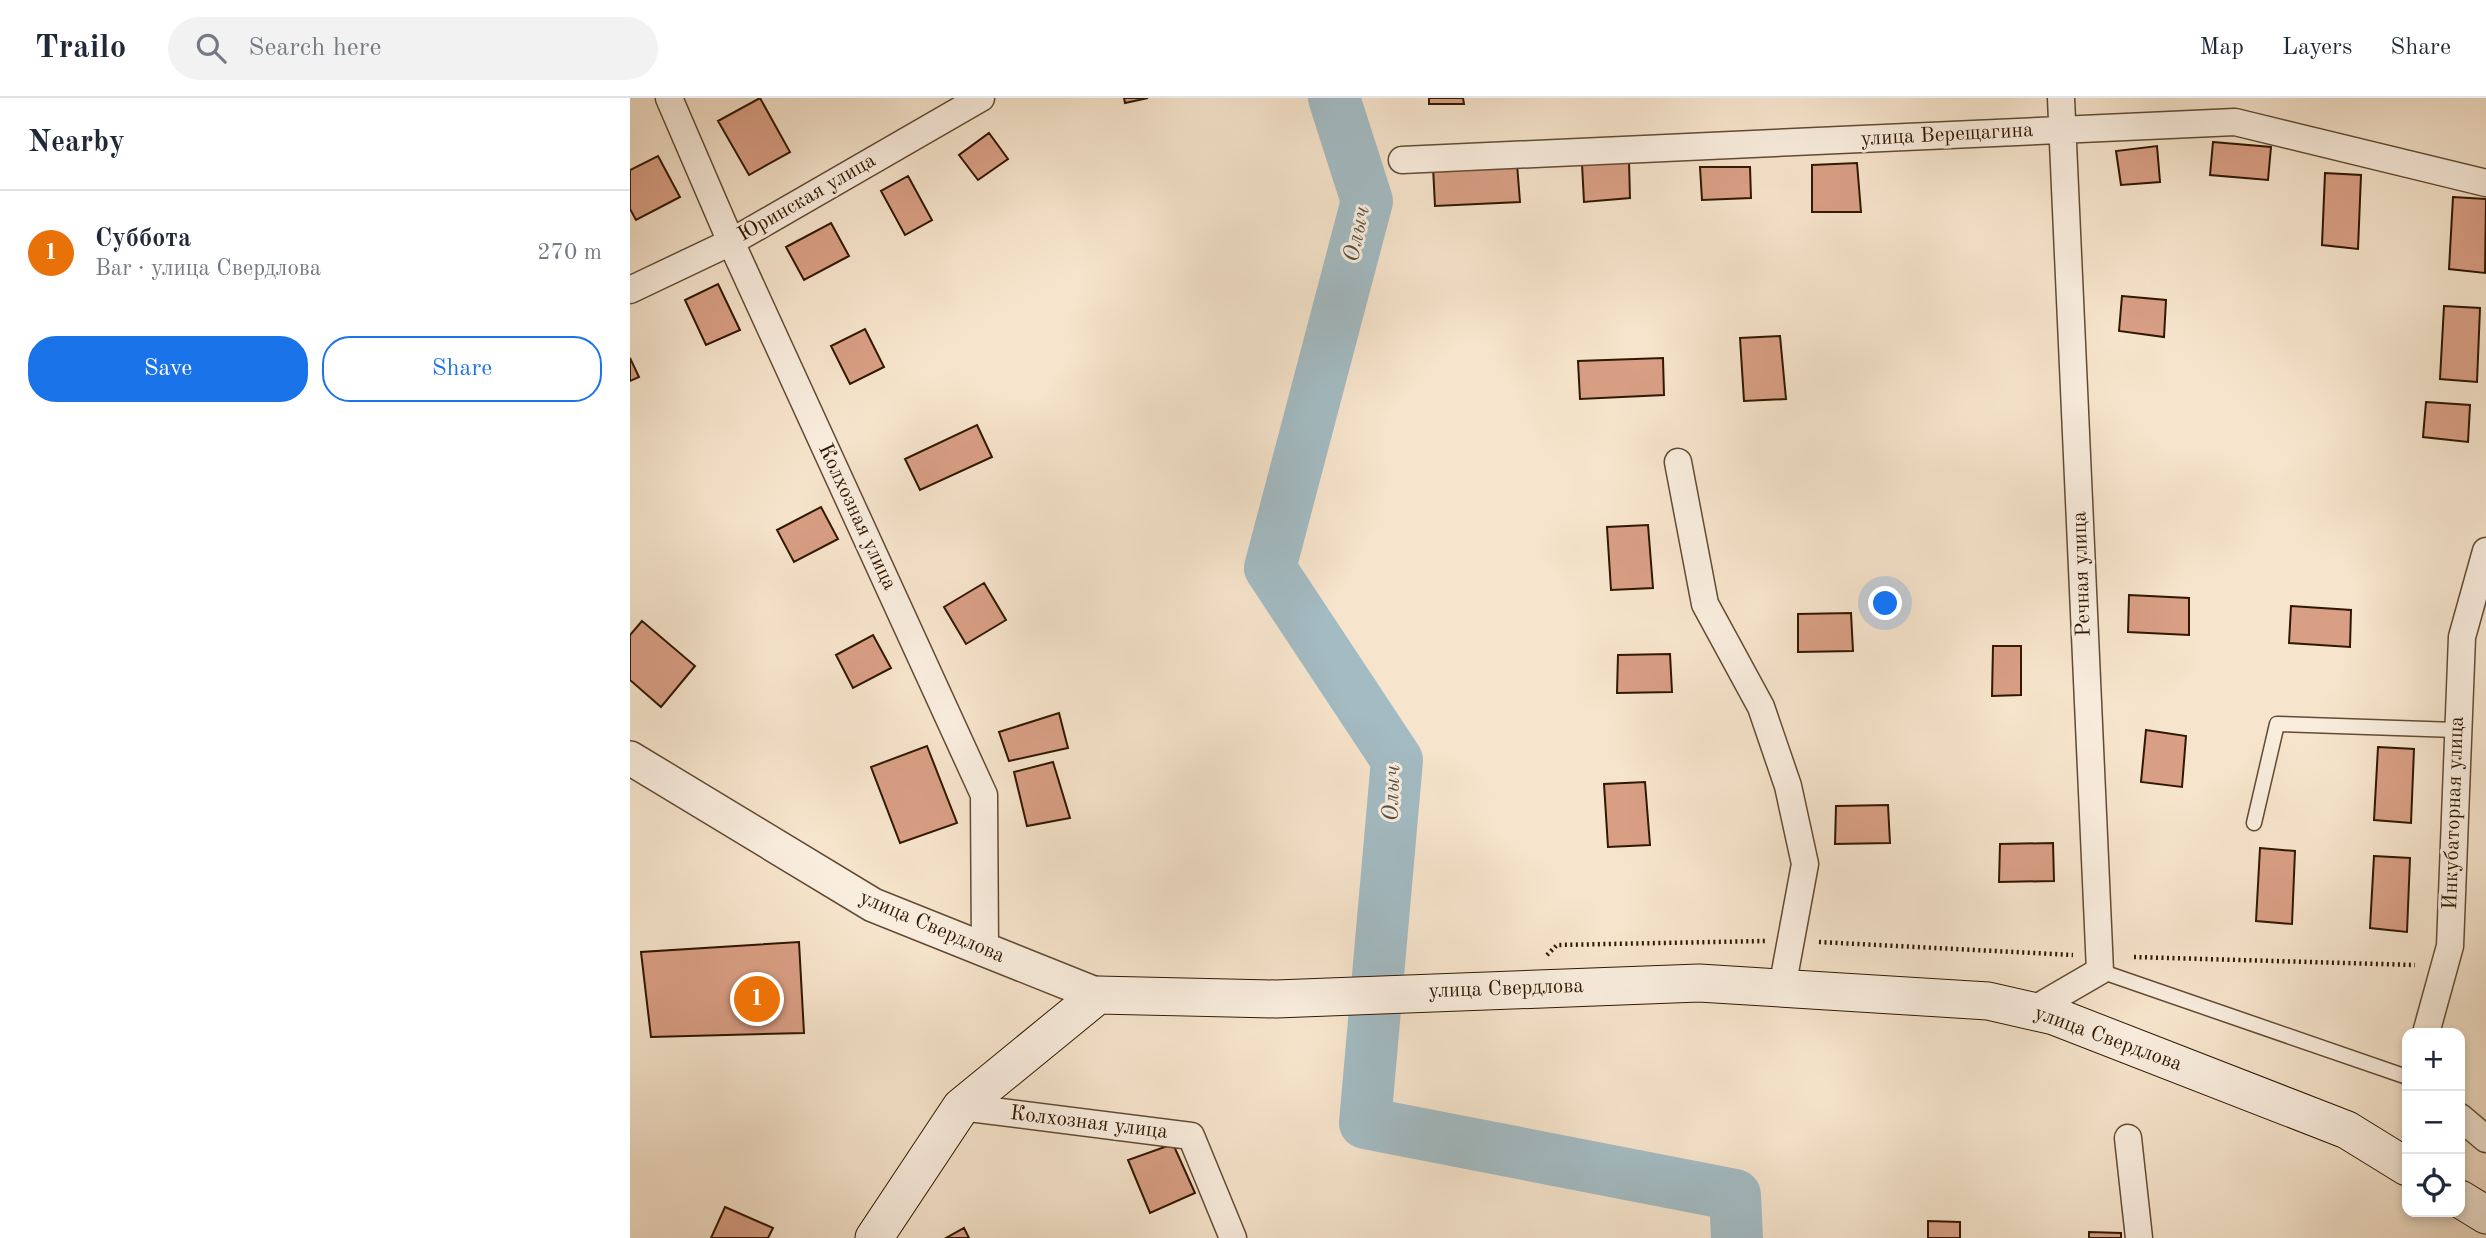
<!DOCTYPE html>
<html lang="en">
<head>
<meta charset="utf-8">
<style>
  :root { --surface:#fff; --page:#f2f2f3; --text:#1f2937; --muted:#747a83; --line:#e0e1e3; --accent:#1a73e8 }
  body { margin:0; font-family:"Old Standard TT",serif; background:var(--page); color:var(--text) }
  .controls { position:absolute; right:21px; bottom:21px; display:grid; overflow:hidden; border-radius:14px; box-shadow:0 4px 10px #0003 }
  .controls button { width:63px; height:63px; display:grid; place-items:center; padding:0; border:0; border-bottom:2px solid var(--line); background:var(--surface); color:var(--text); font:35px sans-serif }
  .you { position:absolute; left:1256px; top:506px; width:24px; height:24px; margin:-18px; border:5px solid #fff; border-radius:50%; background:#1a73e8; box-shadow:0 0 0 10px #1a73e833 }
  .badge { display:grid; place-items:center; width:46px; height:46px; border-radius:50%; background:var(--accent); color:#fff; font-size:23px; font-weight:700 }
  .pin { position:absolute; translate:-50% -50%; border:4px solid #fff; box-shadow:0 2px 7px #0006 }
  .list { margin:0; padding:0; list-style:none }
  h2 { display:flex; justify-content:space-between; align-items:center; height:91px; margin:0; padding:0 28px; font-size:30px }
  h2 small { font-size:23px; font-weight:400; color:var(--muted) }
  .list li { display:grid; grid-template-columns:46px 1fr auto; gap:21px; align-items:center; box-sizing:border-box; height:126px; padding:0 28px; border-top:2px solid var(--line) }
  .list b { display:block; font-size:26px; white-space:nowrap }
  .list p { margin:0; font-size:23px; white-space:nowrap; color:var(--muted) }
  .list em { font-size:23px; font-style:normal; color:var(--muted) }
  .actions { display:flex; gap:14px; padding:21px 28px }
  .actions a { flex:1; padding:16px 0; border:2px solid var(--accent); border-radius:28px; text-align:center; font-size:24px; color:var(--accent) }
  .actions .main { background:var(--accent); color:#fff }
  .icon { flex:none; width:38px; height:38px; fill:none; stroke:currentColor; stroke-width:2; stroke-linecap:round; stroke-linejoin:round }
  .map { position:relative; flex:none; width:1856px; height:1140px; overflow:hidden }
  header { display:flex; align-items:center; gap:42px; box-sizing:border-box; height:98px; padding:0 35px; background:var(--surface); border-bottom:2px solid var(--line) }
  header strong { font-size:33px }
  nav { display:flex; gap:38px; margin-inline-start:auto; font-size:24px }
  .search { width:490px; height:63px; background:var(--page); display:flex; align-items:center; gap:18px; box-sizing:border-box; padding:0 24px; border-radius:38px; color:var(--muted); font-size:26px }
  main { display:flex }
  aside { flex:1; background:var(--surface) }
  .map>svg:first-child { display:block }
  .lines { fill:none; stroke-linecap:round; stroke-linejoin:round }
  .river { stroke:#a3bbc3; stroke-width:52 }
  .building { fill:#d99f85; stroke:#301800; stroke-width:2 }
  .service-casing { stroke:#624b33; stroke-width:17 }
  .minor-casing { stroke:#624b33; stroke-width:29 }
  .tertiary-casing { stroke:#624b33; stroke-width:36 }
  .secondary-casing { stroke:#301800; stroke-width:39 }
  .path { stroke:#301800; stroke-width:4.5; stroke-dasharray:2 3.5; stroke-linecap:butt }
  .service { stroke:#f9edde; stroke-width:14 }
  .minor { stroke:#f9edde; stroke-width:26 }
  .tertiary { stroke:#f9edde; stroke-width:33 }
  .secondary { stroke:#f9edde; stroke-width:37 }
  .labels { text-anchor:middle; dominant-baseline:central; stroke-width:6; stroke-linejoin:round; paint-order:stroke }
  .street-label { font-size:21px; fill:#301800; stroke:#f9edde }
  .water-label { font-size:23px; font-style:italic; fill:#585144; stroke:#f9edde }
</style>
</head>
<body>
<header>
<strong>Trailo</strong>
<div class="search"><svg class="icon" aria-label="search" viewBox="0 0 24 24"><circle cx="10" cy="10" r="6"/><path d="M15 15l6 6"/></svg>Search here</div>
<nav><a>Map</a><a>Layers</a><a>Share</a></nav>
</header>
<main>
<aside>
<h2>Nearby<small></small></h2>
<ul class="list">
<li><span class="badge" style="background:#e8710a">1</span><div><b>Суббота</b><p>Bar · улица Свердлова</p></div><em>270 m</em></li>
</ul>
<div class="actions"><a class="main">Save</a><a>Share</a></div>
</aside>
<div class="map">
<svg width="1856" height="1140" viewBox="0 0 1856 1140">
  <rect width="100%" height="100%" fill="#f6e4cc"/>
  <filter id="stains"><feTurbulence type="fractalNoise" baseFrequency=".00286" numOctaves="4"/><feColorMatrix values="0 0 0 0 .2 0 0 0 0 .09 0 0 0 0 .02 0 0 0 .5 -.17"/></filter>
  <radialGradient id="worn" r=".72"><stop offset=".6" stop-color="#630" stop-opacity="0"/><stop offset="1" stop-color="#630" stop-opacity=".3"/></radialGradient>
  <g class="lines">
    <path class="river" d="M704 0 737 103 640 470 767 662 735 1025 1105 1097 1107 1140"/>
  </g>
  <path class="building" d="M130 0 160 54 119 77 88 23Z
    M494 0H518L495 5Z
    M799 0H833L834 6H799Z
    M359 35 378 61 348 82 329 57Z
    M1583 44 1641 49 1638 82 1580 77Z
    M1527 48 1530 84 1491 87 1486 53Z
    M28 58 50 99 6 122 0 111V72Z
    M999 63 1000 100 954 104 952 66Z
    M1227 65 1231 114H1182V67Z
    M887 66 890 104 805 108 803 69Z
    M1070 69H1120L1121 100 1072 102Z
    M1695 75 1731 77 1728 151 1692 147Z
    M278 78 302 122 275 137 251 93Z
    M1823 99 1856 101 1855 175 1819 171Z
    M201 125 219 158 174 182 156 149Z
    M88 186 110 232 76 247 55 202Z
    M1492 198 1536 202 1534 239 1489 233Z
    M1814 208 1850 210 1847 284 1810 281Z
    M235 231 254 269 220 286 201 248Z
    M1150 238 1156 301 1114 303 1110 240Z
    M0 260 9 279 0 283Z
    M1033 260 1034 297 950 301 948 263Z
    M1796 304 1840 307 1838 344 1793 339Z
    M347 327 362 359 290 392 275 361Z
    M191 409 208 441 164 464 147 432Z
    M1018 427 1023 490 981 492 977 429Z
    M354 485 376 522 336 546 314 509Z
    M1499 497 1559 500V537L1498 534Z
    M1661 508 1721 512 1720 549 1659 545Z
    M1221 515 1223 553 1168 554V516Z
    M12 523 65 568 31 609 0 582V537Z
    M243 537 261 570 223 590 206 557Z
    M1363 548H1391V597L1362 598Z
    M1040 556 1042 594 987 595 988 557Z
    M429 615 438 650 379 663 369 634Z
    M1516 632 1556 638 1552 689 1511 684Z
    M297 648 327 725 270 745 241 669Z
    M1748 649 1784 651 1781 725 1744 722Z
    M423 664 440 720 397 728 384 674Z
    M1015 684 1020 747 978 749 974 686Z
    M1258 707 1260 745 1205 746 1206 708Z
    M1423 745 1424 783 1369 784 1370 746Z
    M1630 750 1665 753 1662 826 1626 823Z
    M1744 758 1780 760 1777 834 1740 830Z
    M169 844 174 935 21 939 11 854Z
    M543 1046 565 1095 520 1115 498 1062Z
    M95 1109 143 1130 138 1140H81Z
    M1298 1123 1330 1124V1140H1298Z
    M334 1130 339 1140H316Z
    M1459 1134 1491 1135V1140H1459Z"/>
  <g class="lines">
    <defs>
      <path id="service" d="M1624 725 1647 626 1826 632
        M1470 873 1777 979"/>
      <path id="minor" d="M39 0 101 144 354 697 355 852
        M772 62 1605 24 1856 85
        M0 192 101 144 351 0
        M1048 364 1075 506 1131 609 1158 688 1175 766 1152 890
        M1401 913 1470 873 1431 0
        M1796 935 1820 848 1832 539 1856 453
        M331 1009 561 1038 603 1140
        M1830 1019 1856 1041
        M1498 1040 1509 1140"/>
      <path id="tertiary" d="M0 660 243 807 468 897"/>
      <path id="secondary" d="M1830 1101 1856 1117
        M244 1140 331 1009 468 897 646 901 1069 885 1358 903 1424 918 1717 1032 1777 1069"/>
    </defs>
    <use href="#service" class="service-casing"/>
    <use href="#minor" class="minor-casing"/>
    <use href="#tertiary" class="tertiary-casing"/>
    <use href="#secondary" class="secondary-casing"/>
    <path class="path" d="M1189 844 1443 857
      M917 857 927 847 1135 843
      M1504 859 1785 867"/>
    <use href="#service" class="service"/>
    <use href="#minor" class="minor"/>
    <use href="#tertiary" class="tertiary"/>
    <use href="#secondary" class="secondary"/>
  </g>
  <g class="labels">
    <g class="street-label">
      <text transform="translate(1317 37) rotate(-3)">улица Верещагина</text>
      <text transform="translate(177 100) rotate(-30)">Юринская улица</text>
      <text transform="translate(227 419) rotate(65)">Колхозная улица</text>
      <text transform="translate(1452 476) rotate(-92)">Речная улица</text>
      <text transform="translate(1824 715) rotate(-88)">Инкубаторная улица</text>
      <text transform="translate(302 829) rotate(23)">улица Свердлова</text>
      <text transform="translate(876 891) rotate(-2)">улица Свердлова</text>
      <text transform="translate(1478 941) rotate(20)">улица Свердлова</text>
      <text transform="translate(459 1025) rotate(7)">Колхозная улица</text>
    </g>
    <g class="water-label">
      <text transform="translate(727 136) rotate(-78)">Олыч</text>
      <text transform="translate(762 695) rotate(-88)">Олыч</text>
    </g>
  </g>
  <rect width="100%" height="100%" filter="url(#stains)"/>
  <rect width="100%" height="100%" fill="url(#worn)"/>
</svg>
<div class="controls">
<button>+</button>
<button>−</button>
<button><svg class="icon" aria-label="locate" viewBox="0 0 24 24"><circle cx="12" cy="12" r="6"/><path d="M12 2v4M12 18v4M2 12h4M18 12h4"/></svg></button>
</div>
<div class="you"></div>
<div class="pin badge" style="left:127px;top:901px;background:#e8710a">1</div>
</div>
</main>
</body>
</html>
